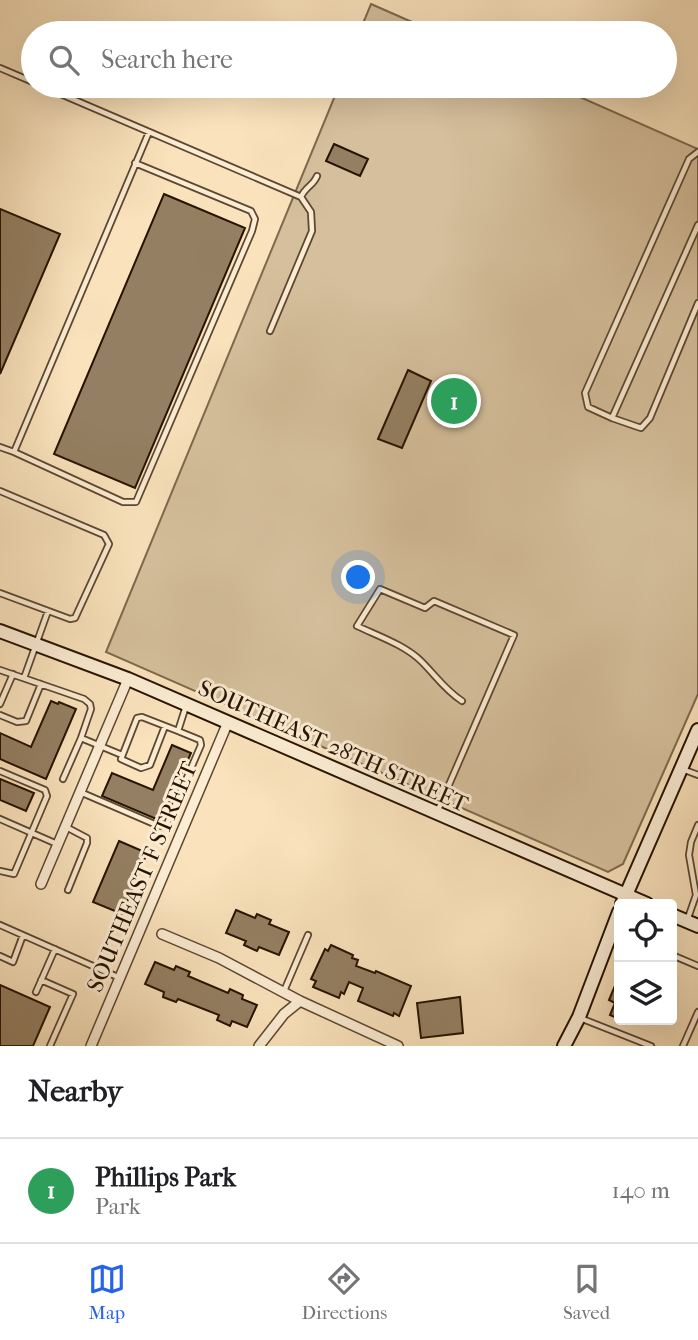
<!DOCTYPE html>
<html lang="en">
<head>
<meta charset="utf-8">
<style>
  :root { --surface:#fff; --page:#f6f6f6; --text:#202124; --muted:#757577; --line:#e0e0e0; --accent:#2563eb }
  body { margin:0; font-family:"IM FELL French Canon",serif; background:var(--page); color:var(--text) }
  .controls { position:absolute; right:21px; bottom:21px; display:grid; overflow:hidden; border-radius:7px; box-shadow:0 7px 28px #0002 }
  .controls button { width:63px; height:63px; display:grid; place-items:center; padding:0; border:0; border-bottom:2px solid var(--line); background:var(--surface); color:var(--text); font:35px sans-serif }
  .you { position:absolute; left:359px; top:578px; width:24px; height:24px; margin:-18px; border:5px solid #fff; border-radius:50%; background:#1a73e8; box-shadow:0 0 0 10px #1a73e833 }
  .badge { display:grid; place-items:center; width:46px; height:46px; border-radius:50%; background:var(--accent); color:#fff; font-size:23px; font-weight:700 }
  .pin { position:absolute; translate:-50% -50%; border:4px solid #fff; box-shadow:0 2px 7px #0006 }
  .list { margin:0; padding:0; list-style:none }
  h2 { display:flex; justify-content:space-between; align-items:center; height:91px; margin:0; padding:0 28px; font-size:30px }
  h2 small { font-size:23px; font-weight:400; color:var(--muted) }
  .list li { display:grid; grid-template-columns:46px 1fr auto; gap:21px; align-items:center; box-sizing:border-box; height:105px; padding:0 28px; border-top:2px solid var(--line) }
  .list b { display:block; font-size:26px; white-space:nowrap }
  .list p { margin:0; font-size:23px; white-space:nowrap; color:var(--muted) }
  .list em { font-size:23px; font-style:normal; color:var(--muted) }
  .icon { flex:none; width:38px; height:38px; fill:none; stroke:currentColor; stroke-width:2; stroke-linecap:round; stroke-linejoin:round }
  .map { position:relative; flex:none; width:698px; height:1046px; overflow:hidden }
  .search { position:absolute; background:var(--surface); box-shadow:0 7px 28px #0002; left:21px; right:21px; top:21px; height:77px; display:flex; align-items:center; gap:18px; box-sizing:border-box; padding:0 24px; border-radius:38px; color:var(--muted); font-size:26px }
  .sheet { height:196px; background:var(--surface) }
  nav { display:flex; justify-content:space-around; align-items:center; box-sizing:border-box; height:98px; border-top:2px solid var(--line); background:var(--surface); font-size:19px; color:var(--muted) }
  nav a { display:grid; justify-items:center; gap:4px }
  nav .on { color:var(--accent) }
  .map>svg:first-child { display:block }
  .green { fill:#d5bf9c; stroke:#7e694e; stroke-width:2 }
  .building { fill:#947f62; stroke:#271300; stroke-width:2 }
  .lines { fill:none; stroke-linecap:round; stroke-linejoin:round }
  .lane-casing { stroke:#5c472f; stroke-width:8 }
  .street-casing { stroke:#5c472f; stroke-width:12 }
  .secondary-casing { stroke:#271300; stroke-width:16 }
  .lane { stroke:#fbecd3; stroke-width:4.5 }
  .street { stroke:#fbecd3; stroke-width:9 }
  .secondary { stroke:#fbecd3; stroke-width:12 }
  .labels { text-anchor:middle; dominant-baseline:central; stroke-width:6; stroke-linejoin:round; paint-order:stroke }
  .street-label { font-size:23px; fill:#271300; stroke:#fbecd3 }
</style>
</head>
<body>
<div class="map">
<svg width="698" height="1046" viewBox="0 0 698 1046">
  <rect width="100%" height="100%" fill="#f9e2bc"/>
  <filter id="stains"><feTurbulence type="fractalNoise" baseFrequency=".00286" numOctaves="4"/><feColorMatrix values="0 0 0 0 .2 0 0 0 0 .09 0 0 0 0 .02 0 0 0 .5 -.17"/></filter>
  <radialGradient id="worn" r=".72"><stop offset=".6" stop-color="#630" stop-opacity="0"/><stop offset="1" stop-color="#630" stop-opacity=".3"/></radialGradient>
  <path class="green" d="M371 4 437 33H359Z
    M339 86H555L698 149V694L623 864 608 872 106 652Z"/>
  <path class="building" d="M334 144 368 159 360 176 326 161Z
    M164 194 245 228 135 488 54 454Z
    M0 209 60 234 0 374Z
    M408 370 431 381 402 448 378 439Z
    M51 701 58 704 59 702 76 709 46 779 0 759V733L31 747Z
    M172 745 191 753 161 821 102 796 112 773 153 790Z
    M0 779 34 793 26 811 0 800Z
    M119 841 147 853 122 914 93 902Z
    M236 910 255 918 257 914 271 920 269 924 289 932 279 955 259 947 257 951 244 945 246 941 226 933Z
    M331 945 353 955 352 958 358 960 356 966 375 973 376 971 411 986 399 1016 394 1013 393 1016 358 1001 363 988 349 982 344 994 341 992 339 998 313 987 316 981 311 979 325 949 328 951Z
    M155 962 174 970 176 966 190 972 188 976 228 993 230 989 243 995 242 999 257 1005 247 1027 232 1021 230 1026 217 1020 219 1015 178 999 176 1002 163 997 164 992 145 984Z
    M619 976V1019L610 1015 615 1003 609 1000Z
    M0 985 50 1007 33 1046H0Z
    M460 997 463 1033 421 1038 417 1003Z"/>
  <g class="lines">
    <defs>
      <path id="lane" d="M0 68 33 82
        M42 86 301 197 311 212 312 231 270 331
        M698 152 689 159 585 393 588 407 612 418 641 428 650 418 698 303
        M301 197C305 187 314 185 317 176
        M612 418 698 225
        M0 447 14 452 149 132
        M14 452 123 502H136L252 231 255 219 251 211 135 163
        M0 491 104 535 109 544 75 618 70 619 0 593
        M0 670 84 699 90 704 91 709 81 738
        M24 678 48 611
        M0 704 13 674
        M0 715 17 722 26 721 41 684
        M165 726 150 765 141 768 121 759 137 718 142 717 178 731
        M682 769 698 775
        M0 771 45 790 47 796 14 874 0 871
        M63 779 81 738 122 755
        M80 792 159 826 167 824 201 745 200 740 178 731 186 706
        M438 810 514 635 434 601 425 608 380 589 357 626C378 636 405 645 422 662 436 676 445 690 462 701
        M0 819 57 844
        M66 827 87 838V843L68 890
        M688 918 696 895 689 855 691 842 698 825
        M0 925 120 978
        M672 955 698 966
        M0 956 13 962 23 935
        M41 980 73 994 50 1046
        M284 991 308 935
        M36 992 55 949
        M580 1018 651 1046
        M683 1046 698 1012"/>
      <path id="street" d="M41 884 128 679
        M162 934 219 958 300 1001 398 1046
        M91 1046 228 722
        M259 1046 284 1014 300 1001"/>
      <path id="secondary" d="M0 631 128 679 647 904
        M622 904 698 730
        M672 915 698 926
        M564 1046 579 1017 619 912"/>
    </defs>
    <use href="#lane" class="lane-casing"/>
    <use href="#street" class="street-casing"/>
    <use href="#secondary" class="secondary-casing"/>
    <use href="#lane" class="lane"/>
    <use href="#street" class="street"/>
    <use href="#secondary" class="secondary"/>
  </g>
  <g class="labels">
    <g class="street-label">
      <text transform="translate(333 746) rotate(24)">SOUTHEAST 28TH STREET</text>
      <text transform="translate(142 877) rotate(-67)">SOUTHEAST F STREET</text>
    </g>
  </g>
  <rect width="100%" height="100%" filter="url(#stains)"/>
  <rect width="100%" height="100%" fill="url(#worn)"/>
</svg>
<div class="controls">
<button><svg class="icon" aria-label="locate" viewBox="0 0 24 24"><circle cx="12" cy="12" r="6"/><path d="M12 2v4M12 18v4M2 12h4M18 12h4"/></svg></button>
<button><svg class="icon" aria-label="layers" viewBox="0 0 24 24"><path d="M12 4l9 5-9 5-9-5zM3 14l9 5 9-5"/></svg></button>
</div>
<div class="you"></div>
<div class="pin badge" style="left:454px;top:401px;background:#2e9e5b">1</div>
<div class="search"><svg class="icon" aria-label="search" viewBox="0 0 24 24"><circle cx="10" cy="10" r="6"/><path d="M15 15l6 6"/></svg>Search here</div>
</div>
<section class="sheet">
<h2>Nearby<small></small></h2>
<ul class="list">
<li><span class="badge" style="background:#2e9e5b">1</span><div><b>Phillips Park</b><p>Park</p></div><em>140 m</em></li>
</ul>
</section>
<nav>
<a class="on"><svg class="icon" aria-label="map" viewBox="0 0 24 24"><path d="M3 6l6-2 6 2 6-2v14l-6 2-6-2-6 2zM9 4v14M15 6v14"/></svg>Map</a>
<a><svg class="icon" aria-label="directions" viewBox="0 0 24 24"><path d="M12 3l9 9-9 9-9-9zM9 14v-3h6M13 9l2 2-2 2"/></svg>Directions</a>
<a><svg class="icon" aria-label="saved" viewBox="0 0 24 24"><path d="M7 4h10v16l-5-4-5 4z"/></svg>Saved</a>
</nav>
</body>
</html>
